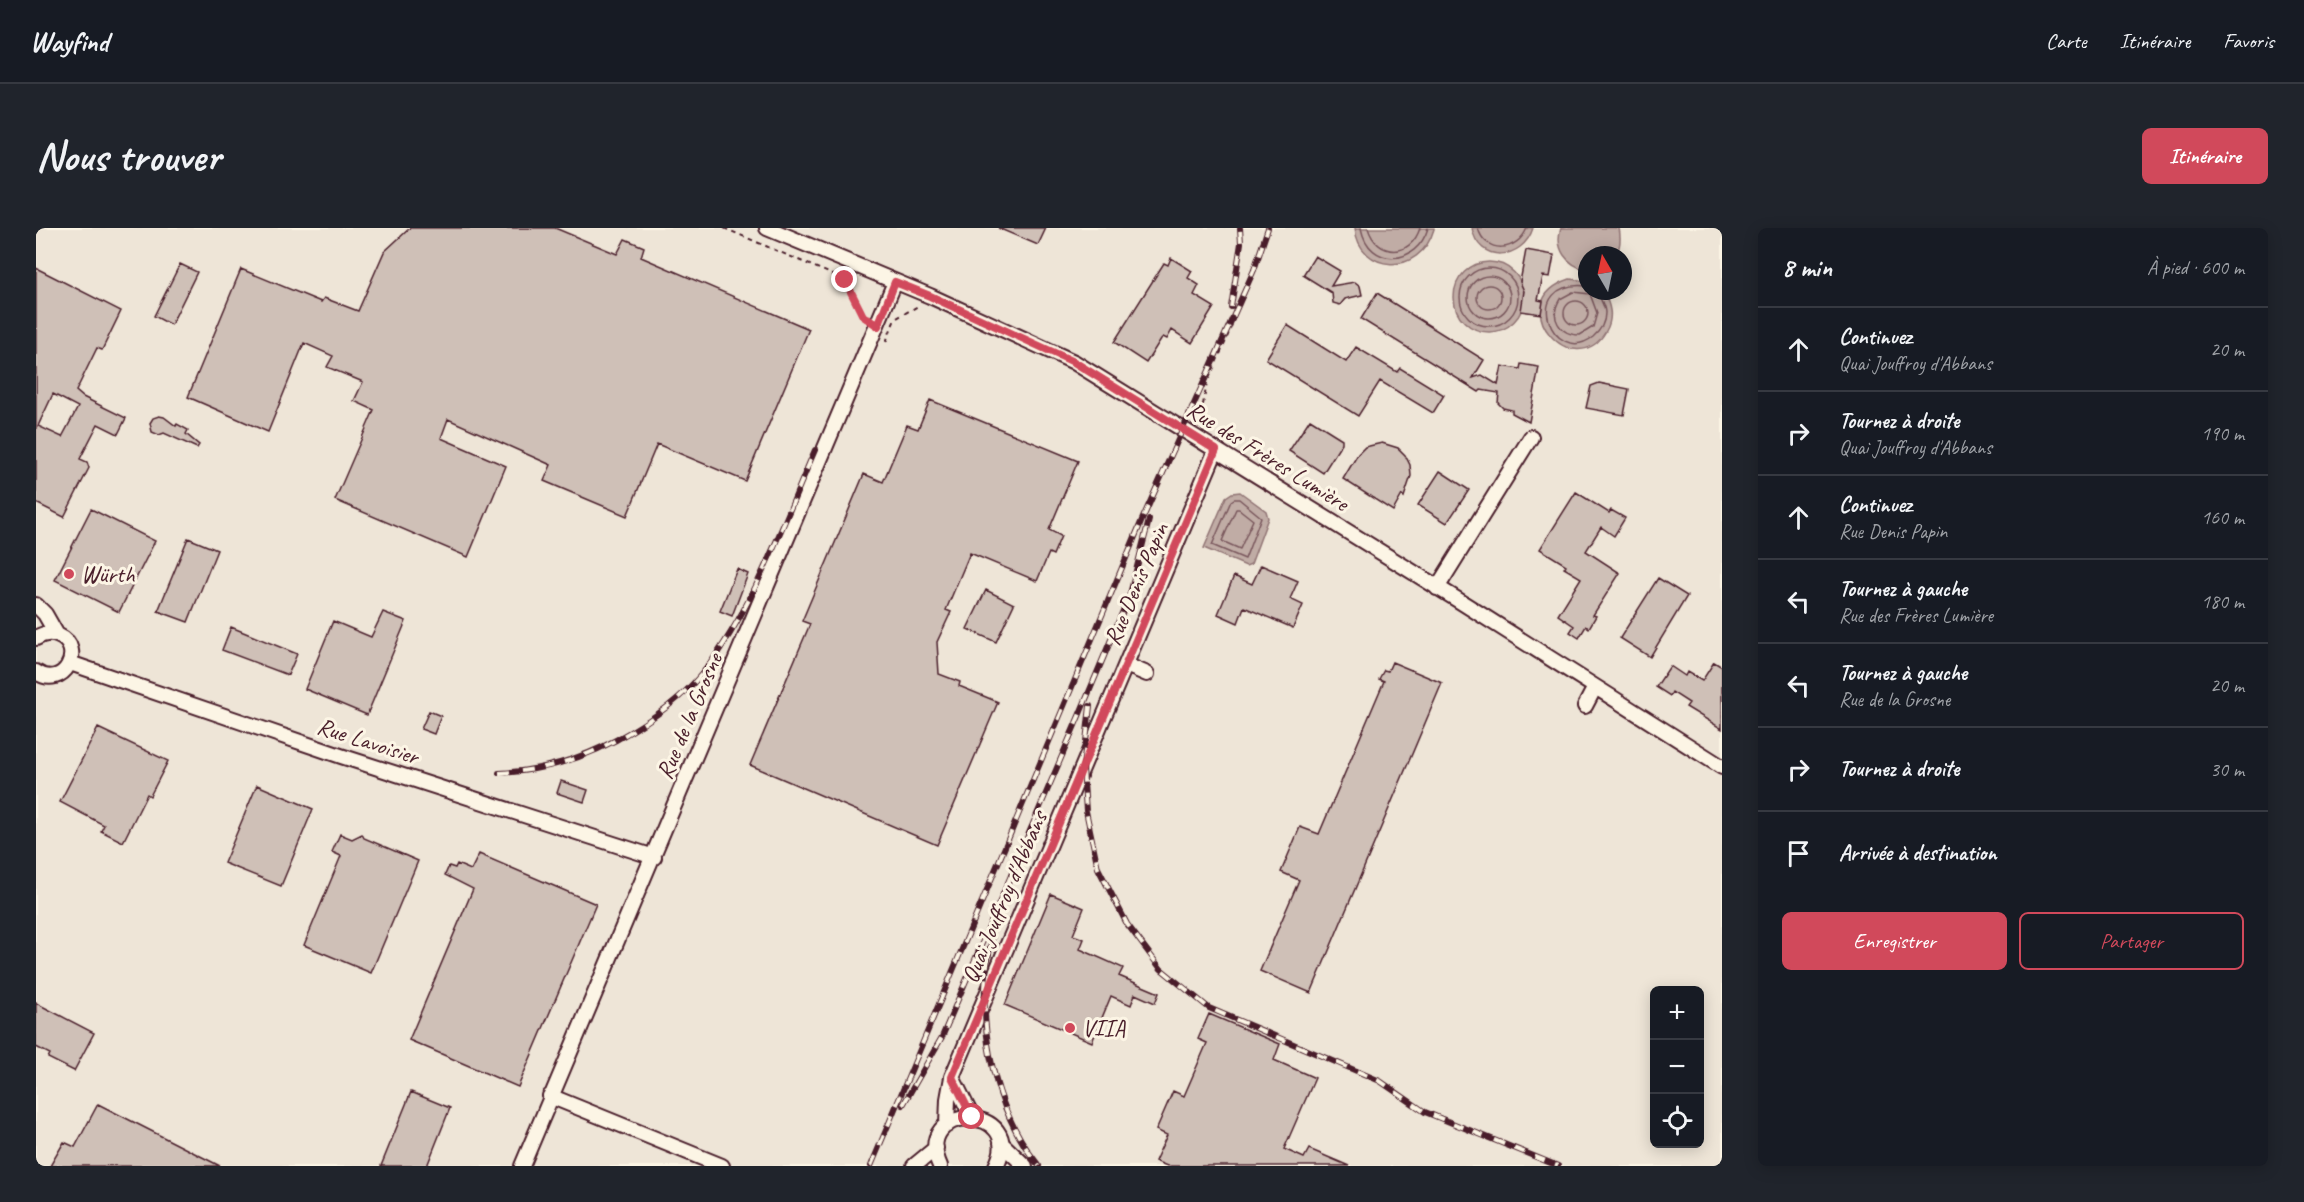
<!DOCTYPE html>
<html lang="fr">
<head>
<meta charset="utf-8">
<style>
  :root { --surface:#171b24; --page:#20242c; --text:#f1f3f6; --muted:#9ea1a6; --line:#363941; --accent:#d1495b }
  body { margin:0; font-family:Caveat,sans-serif; background:var(--page); color:var(--text) }
  .controls { position:absolute; right:18px; bottom:18px; display:grid; overflow:hidden; border-radius:9px; box-shadow:0 3px 15px #0003 }
  .controls button { width:54px; height:54px; display:grid; place-items:center; padding:0; border:0; border-bottom:2px solid var(--line); background:var(--surface); color:var(--text); font:30px sans-serif }
  .compass { position:absolute; left:1542px; top:18px; width:54px; height:54px; border-radius:50%; background:var(--surface); box-shadow:0 3px 15px #0003; rotate:351deg }
  .stop { position:absolute; width:18px; height:18px; margin:-14px; border:4px solid #d1495b; border-radius:50%; background:#fff }
  .stop.end { background:#d1495b; border-color:#fff; box-shadow:0 2px 6px #0008 }
  .list { margin:0; padding:0; list-style:none }
  h2 { display:flex; justify-content:space-between; align-items:center; height:78px; margin:0; padding:0 24px; font-size:26px }
  h2 small { font-size:20px; font-weight:400; color:var(--muted) }
  .list li { display:grid; grid-template-columns:39px 1fr auto; gap:18px; align-items:center; box-sizing:border-box; height:84px; padding:0 24px; border-top:2px solid var(--line) }
  .list b { display:block; font-size:22px; white-space:nowrap }
  .list p { margin:0; font-size:20px; white-space:nowrap; color:var(--muted) }
  .list em { font-size:20px; font-style:normal; color:var(--muted) }
  .actions { display:flex; gap:12px; padding:18px 24px }
  .actions a { flex:1; padding:14px 0; border:2px solid var(--accent); border-radius:9px; text-align:center; font-size:21px; color:var(--accent) }
  .actions .main { background:var(--accent); color:#fff }
  .icon { flex:none; width:33px; height:33px; fill:none; stroke:currentColor; stroke-width:2; stroke-linecap:round; stroke-linejoin:round }
  .map { position:relative; flex:none; width:1686px; height:938px; overflow:hidden; border-radius:9px }
  header { display:flex; align-items:center; gap:36px; box-sizing:border-box; height:84px; padding:0 30px; background:var(--surface); border-bottom:2px solid var(--line) }
  header strong { font-size:28px }
  nav { display:flex; gap:33px; margin-inline-start:auto; font-size:21px }
  .intro { display:flex; align-items:center; justify-content:space-between; box-sizing:border-box; height:144px; padding:0 36px }
  h1 { margin:0; font-size:42px }
  .button { padding:15px 27px; border-radius:9px; background:var(--accent); color:#fff; font-size:21px; font-weight:700 }
  main { display:flex; gap:36px; padding:0 36px }
  aside { flex:1; background:var(--surface); border-radius:9px; box-shadow:0 3px 15px #0003 }
  .map>svg:first-child { display:block }
  .built { fill:#eee5d7; fill-rule:evenodd }
  .water { fill:#c0aca5; stroke:#917474; stroke-width:1.5 }
  .lines { fill:none; stroke-linecap:round; stroke-linejoin:round }
  .shore { stroke:#79575c; stroke-width:1.5 }
  .building { fill:#cfc0b7; stroke:#4a1f2b; stroke-width:1.5; fill-rule:evenodd }
  .minor-casing { stroke:#4a1f2b; stroke-width:18 }
  .path { stroke:#4a1f2b; stroke-width:2; stroke-dasharray:4.5 4.5; stroke-linecap:butt }
  .minor { stroke:#fcf5e5; stroke-width:14 }
  .rail-casing { stroke:#4a1f2b; stroke-width:6 }
  .rail { stroke:#fcf5e5; stroke-width:4; stroke-dasharray:11; stroke-linecap:butt }
  .route { stroke:#d1495b; stroke-width:8 }
  .poi-dot { fill:#d1495b; stroke:#fcf5e5; stroke-width:2 }
  .labels { text-anchor:middle; dominant-baseline:central; stroke-width:6; stroke-linejoin:round; paint-order:stroke }
  .street-label { font-size:24px; fill:#4a1f2b; stroke:#fcf5e5 }
  .poi-label { font-size:24px; fill:#4a1f2b; stroke:#fcf5e5; text-anchor:start }
</style>
</head>
<body>
<header>
<strong>Wayfind</strong>
<nav><a>Carte</a><a>Itinéraire</a><a>Favoris</a></nav>
</header>
<div class="intro"><h1>Nous trouver</h1><a class="button">Itinéraire</a></div>
<main>
<div class="map">
<svg width="1686" height="938" viewBox="0 0 1686 938">
  <rect width="100%" height="100%" fill="#fcf5e5"/>
  <filter id="ink" filterUnits="userSpaceOnUse"><feTurbulence type="fractalNoise" baseFrequency=".0167" numOctaves="2"/><feDisplacementMap in="SourceGraphic" scale="12" xChannelSelector="R" yChannelSelector="G"/><feConvolveMatrix kernelMatrix="1 2 1 2 8 2 1 2 1" color-interpolation-filters="sRGB"/></filter>
  <g filter="url(#ink)">
    <path class="built" d="M0 0H1686V938H0ZM1551 27H1587V63H1551ZM1618 762H1664V916H1618Z"/>
    <path class="water" d="M1319 0H1398V1C1384 50 1323 45 1319 0Z
      M1436 0H1497C1487 33 1442 36 1436 0Z
      M1525 0H1583C1585 10 1585 18 1580 27H1551V42C1531 37 1518 21 1525 0Z
      M1418 69a35 35 0 1 1 70 0a35 35 0 1 1-70 0Z
      M1534 51 1551 53V63H1567C1574 76 1578 89 1570 103 1539 158 1463 75 1534 51Z
      M1204 264 1230 283 1232 290 1215 336 1210 338 1168 320 1190 269 1196 265Z"/>
    <g class="lines">
      <path class="shore" d="M1325 0C1333 41 1381 38 1392 0
        M1332 0C1341 30 1375 30 1384 0
        M1442 0C1449 27 1482 24 1491 0
        M1424 69a29 29 0 1 1 58 0a29 29 0 1 1-58 0Z
        M1432 69a21 21 0 1 1 42 0a21 21 0 1 1-42 0Z
        M1441 69a12 12 0 1 1 24 0a12 12 0 1 1-24 0Z
        M1551 58C1482 51 1516 140 1557 109 1564 103 1569 94 1569 85 1569 77 1563 71 1562 63
        M1537 64 1554 66 1561 85 1557 99 1544 107C1523 107 1513 89 1524 71Z
        M1528 85a12 12 0 1 1 24 0a12 12 0 1 1-24 0Z
        M1198 271H1203L1225 289 1209 331 1176 317 1195 273Z
        M1200 281H1203L1217 292 1204 321 1186 313Z"/>
    </g>
    <path class="building" d="M374 0H519L581 26 589 11 608 19 605 29 773 101 709 253 621 216 591 288 508 253 515 237 412 191 405 210 470 238 432 329 299 272 338 182 318 173 327 154 291 139 297 128 268 115 232 204 152 169 205 41 285 74 288 70 322 83 348 24Z
      M962 0H1010L1002 17Z
      M1490 22 1518 27 1514 49 1507 48 1502 72 1507 73 1505 86 1485 83 1488 63 1484 54Z
      M1279 28 1304 43 1295 58 1319 54 1324 58 1326 67 1309 71 1304 77 1297 75 1296 65 1267 47Z
      M1135 30 1156 43 1152 50 1163 57 1158 67 1178 79 1156 115 1136 102 1131 111 1127 109 1125 111 1110 135 1078 114 1128 35 1132 37Z
      M144 36 161 44 135 97 118 88Z
      M0 40 85 83 66 122 61 120 40 163 47 169 90 190 82 206 62 196 44 231 51 234 53 240 28 289 0 275ZM17 166 42 179 26 209 2 198Z
      M1341 65 1448 132 1437 150 1446 147 1462 157 1466 138 1484 141 1485 136 1503 139 1493 194 1476 185V182L1467 180 1462 175 1463 165 1445 162 1443 164 1325 91Z
      M1251 97 1310 134 1320 119 1361 144 1364 140 1408 167 1397 185 1344 153 1322 188 1230 131Z
      M1563 155 1593 161 1588 187 1550 180 1555 158Z
      M894 172 1042 233 1013 302 1025 308 1017 327 1013 325 1001 353 934 325 910 382 915 384 901 414 903 446 924 454 923 458 962 474 901 617 714 537 774 396 766 393 828 246 847 254 871 197 882 201Z
      M123 188 128 189 140 198 141 196 152 202 150 206 163 217 161 220 128 205 123 207 116 204 114 195 117 190Z
      M1274 191 1306 211V215L1287 245 1253 223Z
      M1346 215 1362 220 1369 227 1374 237 1375 248 1368 269 1366 267 1357 283 1307 251 1322 226 1329 219Z
      M1404 243 1433 262 1411 295 1382 277Z
      M1540 264 1573 285 1575 282 1589 290 1578 308 1565 299 1550 323 1584 345 1557 387 1560 388 1553 400 1550 398 1543 410 1534 404 1538 398 1522 387 1545 350 1528 340 1530 337 1504 321Z
      M55 281 119 313 83 384 19 352Z
      M152 310 181 322 152 394 122 383Z
      M1225 337 1262 353 1254 371 1267 377 1257 400 1208 379 1202 395 1182 386 1198 348 1216 356Z
      M701 341 712 346 696 388 684 383Z
      M1622 350 1651 368 1614 429 1584 410Z
      M950 362 978 376 960 414 931 401Z
      M347 384 370 393 331 487 269 461 297 393 335 409Z
      M195 399 261 426 252 447 186 422Z
      M1356 434 1406 455 1275 765 1224 743 1263 652 1245 644 1264 599 1283 606 1348 453 1343 451 1348 442 1352 443Z
      M1678 434 1686 439V501L1650 479 1653 475 1636 464 1634 468 1620 459 1634 438 1649 448 1651 444 1666 453Z
      M393 483 405 488 398 506 385 501Z
      M62 500 132 533 114 568 111 566 87 614 65 603 68 597 24 574Z
      M525 553 552 562 548 574 521 565Z
      M221 557 277 581 245 658 188 635Z
      M304 606 316 611 326 606 328 610 382 633 335 745 268 717 305 628 296 624Z
      M443 626 560 676 482 859 373 812 437 661 409 647 413 638 419 640 421 636 435 642Z
      M1015 666 1048 680 1037 707 1048 711 1044 721 1087 740 1083 748 1123 765 1119 775 1099 766 1095 777 1075 768 1056 814 969 777Z
      M0 775 58 805 38 843 12 830 14 826 0 819Z
      M1173 786 1244 816 1238 832 1279 850 1248 921 1268 930 1273 921 1313 938H1131L1119 933 1131 907 1120 902 1137 863 1148 868 1171 815 1162 811Z
      M375 864 414 880 391 938H345Z
      M62 876 184 938H14L28 914 39 919Z"/>
    <g class="lines">
      <defs>
        <path id="minor" d="M731 0 894 68 1038 134 1422 372 1686 539
          M1401 360 1495 209
          M0 377 9 386 21 407
          M0 410C8 405 15 404 23 408 50 420 28 463 0 444
          M34 435 305 528 618 629
          M1090 437 1111 446
          M1549 478 1559 459
          M916 849 1180 222
          M514 868 686 938
          M911 897 912 871 916 849 936 889
          M965 915 989 938
          M486 938 859 54
          M878 938 900 920
          M904 938C875 873 992 876 960 938"/>
      </defs>
      <use href="#minor" class="minor-casing"/>
      <path class="path" d="M688 0 809 52 830 90
        M850 114 859 91 882 78
        M1158 192 1166 182 1171 155 1189 115 1232 0"/>
      <use href="#minor" class="minor"/>
      <defs>
        <path id="rail" d="M1195 79 1205 15 1204 0
          M1054 478 1047 540 1050 583 1062 640 1091 696 1125 741 1173 780 1344 853 1389 884 1522 938
          M463 545C506 543 543 532 580 512 613 494 646 471 669 442 717 381 748 293 779 222
          M957 707C937 782 954 877 1003 938
          M867 877 906 809 1043 488 1094 366 1113 292
          M835 938 1106 292 1218 42 1232 0"/>
      </defs>
      <use href="#rail" class="rail-casing"/>
      <use href="#rail" class="rail"/>
    </g>
  </g>
  <g class="lines" filter="url(#ink)">
    <path class="route" d="M809 52 827 88 842 98 859 54 894 68 1038 134 1180 222 916 849 936 889"/>
  </g>
  <g class="poi-dot">
    <circle cx="33" cy="346" r="6"/>
    <circle cx="1034" cy="800" r="6"/>
  </g>
  <g class="labels">
    <g class="street-label">
      <text transform="translate(1232 228) rotate(32)">Rue des Frères Lumière</text>
      <text transform="translate(1100 356) rotate(-67)">Rue Denis Papin</text>
      <text transform="translate(653 488) rotate(-67)">Rue de la Grosne</text>
      <text transform="translate(332 513) rotate(18)">Rue Lavoisier</text>
      <text transform="translate(968 669) rotate(-67)">Quai Jouffroy d'Abbans</text>
    </g>
    <g class="poi-label">
      <text x="45" y="346">Würth</text>
      <text x="1046" y="800">VIIA</text>
    </g>
  </g>
</svg>
<div class="controls">
<button>+</button>
<button>−</button>
<button><svg class="icon" aria-label="locate" viewBox="0 0 24 24"><circle cx="12" cy="12" r="6"/><path d="M12 2v4M12 18v4M2 12h4M18 12h4"/></svg></button>
</div>
<svg class="compass" viewBox="-18 -18 36 36"><path d="M0-13l5 13h-10z" fill="#e53935"/><path d="M0 13l5-13h-10z" fill="#9ea1a6"/></svg>
<div class="stop" style="left:936px;top:889px"></div>
<div class="stop end" style="left:809px;top:52px"></div>
</div>
<aside>
<h2>8 min<small>À pied · 600 m</small></h2>
<ul class="list">
<li><svg class="icon" aria-label="ahead" viewBox="0 0 24 24"><path d="M12 20V5M6 11l6-6 6 6"/></svg><div><b>Continuez</b><p>Quai Jouffroy d'Abbans</p></div><em>20 m</em></li>
<li><svg class="icon" aria-label="right" viewBox="0 0 24 24"><path d="M7 20v-9h11M14 6l5 5-5 5"/></svg><div><b>Tournez à droite</b><p>Quai Jouffroy d'Abbans</p></div><em>190 m</em></li>
<li><svg class="icon" aria-label="ahead" viewBox="0 0 24 24"><path d="M12 20V5M6 11l6-6 6 6"/></svg><div><b>Continuez</b><p>Rue Denis Papin</p></div><em>160 m</em></li>
<li><svg class="icon" aria-label="left" viewBox="0 0 24 24"><path d="M17 20v-9H6M10 6l-5 5 5 5"/></svg><div><b>Tournez à gauche</b><p>Rue des Frères Lumière</p></div><em>180 m</em></li>
<li><svg class="icon" aria-label="left" viewBox="0 0 24 24"><path d="M17 20v-9H6M10 6l-5 5 5 5"/></svg><div><b>Tournez à gauche</b><p>Rue de la Grosne</p></div><em>20 m</em></li>
<li><svg class="icon" aria-label="right" viewBox="0 0 24 24"><path d="M7 20v-9h11M14 6l5 5-5 5"/></svg><div><b>Tournez à droite</b></div><em>30 m</em></li>
<li><svg class="icon" aria-label="arrive" viewBox="0 0 24 24"><path d="M6 21V4h12l-3 4 3 4H6"/></svg><div><b>Arrivée à destination</b></div></li>
</ul>
<div class="actions"><a class="main">Enregistrer</a><a>Partager</a></div>
</aside>
</main>
</body>
</html>
